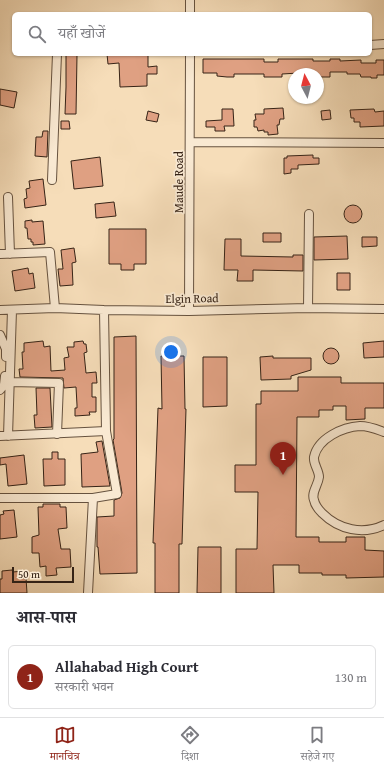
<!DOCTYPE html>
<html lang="hi">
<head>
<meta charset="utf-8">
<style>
  :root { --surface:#fff; --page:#f2f2f3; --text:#2b2b33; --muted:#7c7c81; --line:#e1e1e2; --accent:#8f2418 }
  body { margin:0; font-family:"Gentium Book Plus","Noto Serif Devanagari",serif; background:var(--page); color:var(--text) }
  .compass { position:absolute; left:288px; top:68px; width:36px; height:36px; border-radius:50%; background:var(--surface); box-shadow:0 1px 3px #0004; rotate:353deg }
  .scale { position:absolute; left:12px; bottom:10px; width:62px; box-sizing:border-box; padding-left:4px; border:2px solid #362316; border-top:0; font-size:11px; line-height:14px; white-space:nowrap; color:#362316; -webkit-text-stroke:3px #f9e9d2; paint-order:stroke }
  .you { position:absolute; left:171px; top:352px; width:14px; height:14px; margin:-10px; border:3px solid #fff; border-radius:50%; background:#1a73e8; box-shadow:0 0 0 6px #1a73e833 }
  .badge { display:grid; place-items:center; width:26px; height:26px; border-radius:50%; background:var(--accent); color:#fff; font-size:13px; font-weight:700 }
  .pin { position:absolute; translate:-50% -33px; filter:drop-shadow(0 1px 2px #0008) }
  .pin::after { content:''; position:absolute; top:21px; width:14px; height:12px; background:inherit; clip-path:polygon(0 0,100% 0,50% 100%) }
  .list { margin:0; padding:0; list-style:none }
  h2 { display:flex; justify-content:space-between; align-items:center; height:52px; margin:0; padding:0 16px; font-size:17px }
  h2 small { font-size:13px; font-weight:400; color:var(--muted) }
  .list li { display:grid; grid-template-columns:26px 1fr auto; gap:12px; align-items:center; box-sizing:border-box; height:64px; margin:0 8px 8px; padding:0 8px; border:1px solid var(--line); border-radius:6px }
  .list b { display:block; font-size:15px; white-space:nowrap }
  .list p { margin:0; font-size:13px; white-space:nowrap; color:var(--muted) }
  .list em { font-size:13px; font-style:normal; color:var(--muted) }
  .icon { flex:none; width:22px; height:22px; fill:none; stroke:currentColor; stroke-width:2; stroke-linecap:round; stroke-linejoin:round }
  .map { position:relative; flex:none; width:384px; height:593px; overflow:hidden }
  .search { position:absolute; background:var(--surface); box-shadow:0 1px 3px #0004; left:12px; right:12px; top:12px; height:44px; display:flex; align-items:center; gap:10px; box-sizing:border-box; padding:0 14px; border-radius:6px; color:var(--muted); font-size:15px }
  .sheet { height:124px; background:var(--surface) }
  nav { display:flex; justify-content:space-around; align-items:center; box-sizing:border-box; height:56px; border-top:1px solid var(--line); background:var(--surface); font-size:11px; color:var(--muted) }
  nav a { display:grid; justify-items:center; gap:2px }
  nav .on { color:var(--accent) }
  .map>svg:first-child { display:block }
  .building { fill:#dfa082; stroke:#362316 }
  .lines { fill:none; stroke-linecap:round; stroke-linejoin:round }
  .minor-casing { stroke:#66523f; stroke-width:10 }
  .minor { stroke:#f9e9d2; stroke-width:8 }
  .labels { text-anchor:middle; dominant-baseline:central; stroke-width:3.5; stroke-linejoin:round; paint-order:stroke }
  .street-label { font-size:12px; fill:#362316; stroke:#f9e9d2 }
</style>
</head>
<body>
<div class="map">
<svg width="384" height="593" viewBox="0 0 384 593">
  <rect width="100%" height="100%" fill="#f6ddb9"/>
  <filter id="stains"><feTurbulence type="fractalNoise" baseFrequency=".005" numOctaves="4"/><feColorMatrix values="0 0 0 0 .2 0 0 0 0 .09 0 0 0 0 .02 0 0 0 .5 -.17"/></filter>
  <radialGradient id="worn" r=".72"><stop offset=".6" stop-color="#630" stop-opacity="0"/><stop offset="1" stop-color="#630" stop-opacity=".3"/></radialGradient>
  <path class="building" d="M107 54H148V67L157 66V74H147V86L120 87 119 63 108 64Z
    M66 55H77L76 114H65L66 87Z
    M203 59H264V62H278V59H313V61H330V59H340V61L361 60V63H376V60H384V75H377V78H371V77H361L360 74H347V72H330V77H318V74L299 73 282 74V77H264V74H234V77H227L217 76V73H203Z
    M0 89 17 92 14 108 0 105Z
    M283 108 284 119H280L279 125H277L278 134 268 135V132H264V130L258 131 257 127H254V120H256L255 114H264V109Z
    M222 109H233L234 126H224L225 131H215V127H206V121L222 120Z
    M374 109 375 112 384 111V126L360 127V122H354V118H351L350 110Z
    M330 110 331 119 322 120 321 111Z
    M148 111 159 114 157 122 146 120Z
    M61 121H69L70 129H61Z
    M43 131H48L47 157 35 156 36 137H42Z
    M313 155V158H319V164L298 165V169H291V173L284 174V158H287V156Z
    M100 157 103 186 74 189 71 161Z
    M43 179 46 205 25 208 24 199 27 198 26 189 30 188 29 181Z
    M114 202 116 216 96 218 95 204Z
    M344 214a9 9 0 1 1 18 0a9 9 0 1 1-18 0Z
    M32 220V222L43 221 45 244 33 245V242H31V239H28L27 228H25V221Z
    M109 229H146V264H134V270H121V264H109Z
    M263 233H281V242H263Z
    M347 236 348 259 314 260V237Z
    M362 237H377V246L362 247Z
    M225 239H241V256L293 257V255H303V271L253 270V281H237L238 270H224Z
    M74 248 76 262 72 263 73 285 60 286 58 269H63L61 250Z
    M28 268 29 274 33 273 35 288 15 291 12 271Z
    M337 273H350V290H337Z
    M136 336 137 573 100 574 98 547H97V517L114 516V500L120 498 122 493 113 440 114 439V337Z
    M43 341 44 347 50 346 51 371 65 370 64 358 69 357 67 347H74V342L83 341 84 344H86L87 352 84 353 86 373 96 372 97 383H92V397H96V412H89L90 415 75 416V408H77V405L76 387 64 388 63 378 20 377 19 369H23L22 352H24V343Z
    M384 341V357L364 358 363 343Z
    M323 356a8 8 0 1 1 16 0a8 8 0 1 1-16 0Z
    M161 356H184L185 409H186L182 544H179V593H155V543H153L158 408 162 409Z
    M273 356V358H311V370L291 376V379L261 380 260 357Z
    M203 357H227V406L203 407Z
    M298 377H341V383H384V408H365V419L346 420V406H333V410H319V417H297L296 537H319V542H346V537H365V550L384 551V577L346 578V575H322V573H299V565H273L274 593H236V549H257L258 492H235V465H256V404H261V391H298Z
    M36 388H50L52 427 35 428 34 415H37Z
    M102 441 110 486 82 487 81 454 98 452 96 442Z
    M52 452H58V459H65V485L44 486 43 459H52Z
    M24 455 27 484 8 486 6 464 0 465V458Z
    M43 504H60V507H66L67 528 58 529 61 549H70L71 567 56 568 57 575 46 576V566L40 567 39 553H32V537L39 535 38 507H43Z
    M14 510 17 537 0 539V515L4 514 3 511Z
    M198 547H221V593H197Z
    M12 570 13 572 23 571 24 579 26 578 27 593H0V579H2V571Z"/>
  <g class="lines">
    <defs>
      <path id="minor" d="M190 0V14
        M370 45 384 44
        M190 142 384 143
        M52 180 57 54
        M8 197 10 254
        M0 254 50 252 55 308
        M308 308 309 214
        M0 310 55 308 104 310 189 311 308 308 384 309
        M189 311 190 54
        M0 335 6 349V357
        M9 382 59 383 57 434
        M0 390 4 385 5 376
        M384 432C376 429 369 426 360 426 343 427 318 438 314 457 313 464 319 470 319 477 318 486 311 492 314 500 315 505 319 510 322 513 339 530 363 535 384 525
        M0 436 106 431
        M8 436 12 310
        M0 498H93L117 494 106 431 104 310
        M88 593 93 498"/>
    </defs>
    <use href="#minor" class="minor-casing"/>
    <use href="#minor" class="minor"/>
  </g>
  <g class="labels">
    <g class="street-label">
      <text transform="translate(178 182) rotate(-90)">Maude Road</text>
      <text transform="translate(192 298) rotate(-1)">Elgin Road</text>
    </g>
  </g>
  <rect width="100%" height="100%" filter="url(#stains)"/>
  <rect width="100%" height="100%" fill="url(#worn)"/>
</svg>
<svg class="compass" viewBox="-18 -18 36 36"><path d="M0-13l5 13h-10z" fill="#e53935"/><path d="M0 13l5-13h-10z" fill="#7c7c81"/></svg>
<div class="scale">50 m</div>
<div class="you"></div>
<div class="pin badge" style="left:283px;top:475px">1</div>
<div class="search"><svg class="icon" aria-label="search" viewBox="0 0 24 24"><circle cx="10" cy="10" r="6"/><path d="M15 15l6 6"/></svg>यहाँ खोजें</div>
</div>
<section class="sheet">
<h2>आस-पास<small></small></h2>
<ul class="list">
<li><span class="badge">1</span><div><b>Allahabad High Court</b><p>सरकारी भवन</p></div><em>130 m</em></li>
</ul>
</section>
<nav>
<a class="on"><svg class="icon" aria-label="map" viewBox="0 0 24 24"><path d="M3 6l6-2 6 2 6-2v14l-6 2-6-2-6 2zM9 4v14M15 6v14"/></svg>मानचित्र</a>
<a><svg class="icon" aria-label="directions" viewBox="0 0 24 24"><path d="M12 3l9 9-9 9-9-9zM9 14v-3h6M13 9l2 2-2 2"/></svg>दिशा</a>
<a><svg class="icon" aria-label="saved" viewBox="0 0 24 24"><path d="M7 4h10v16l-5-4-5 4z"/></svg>सहेजे गए</a>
</nav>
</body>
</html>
